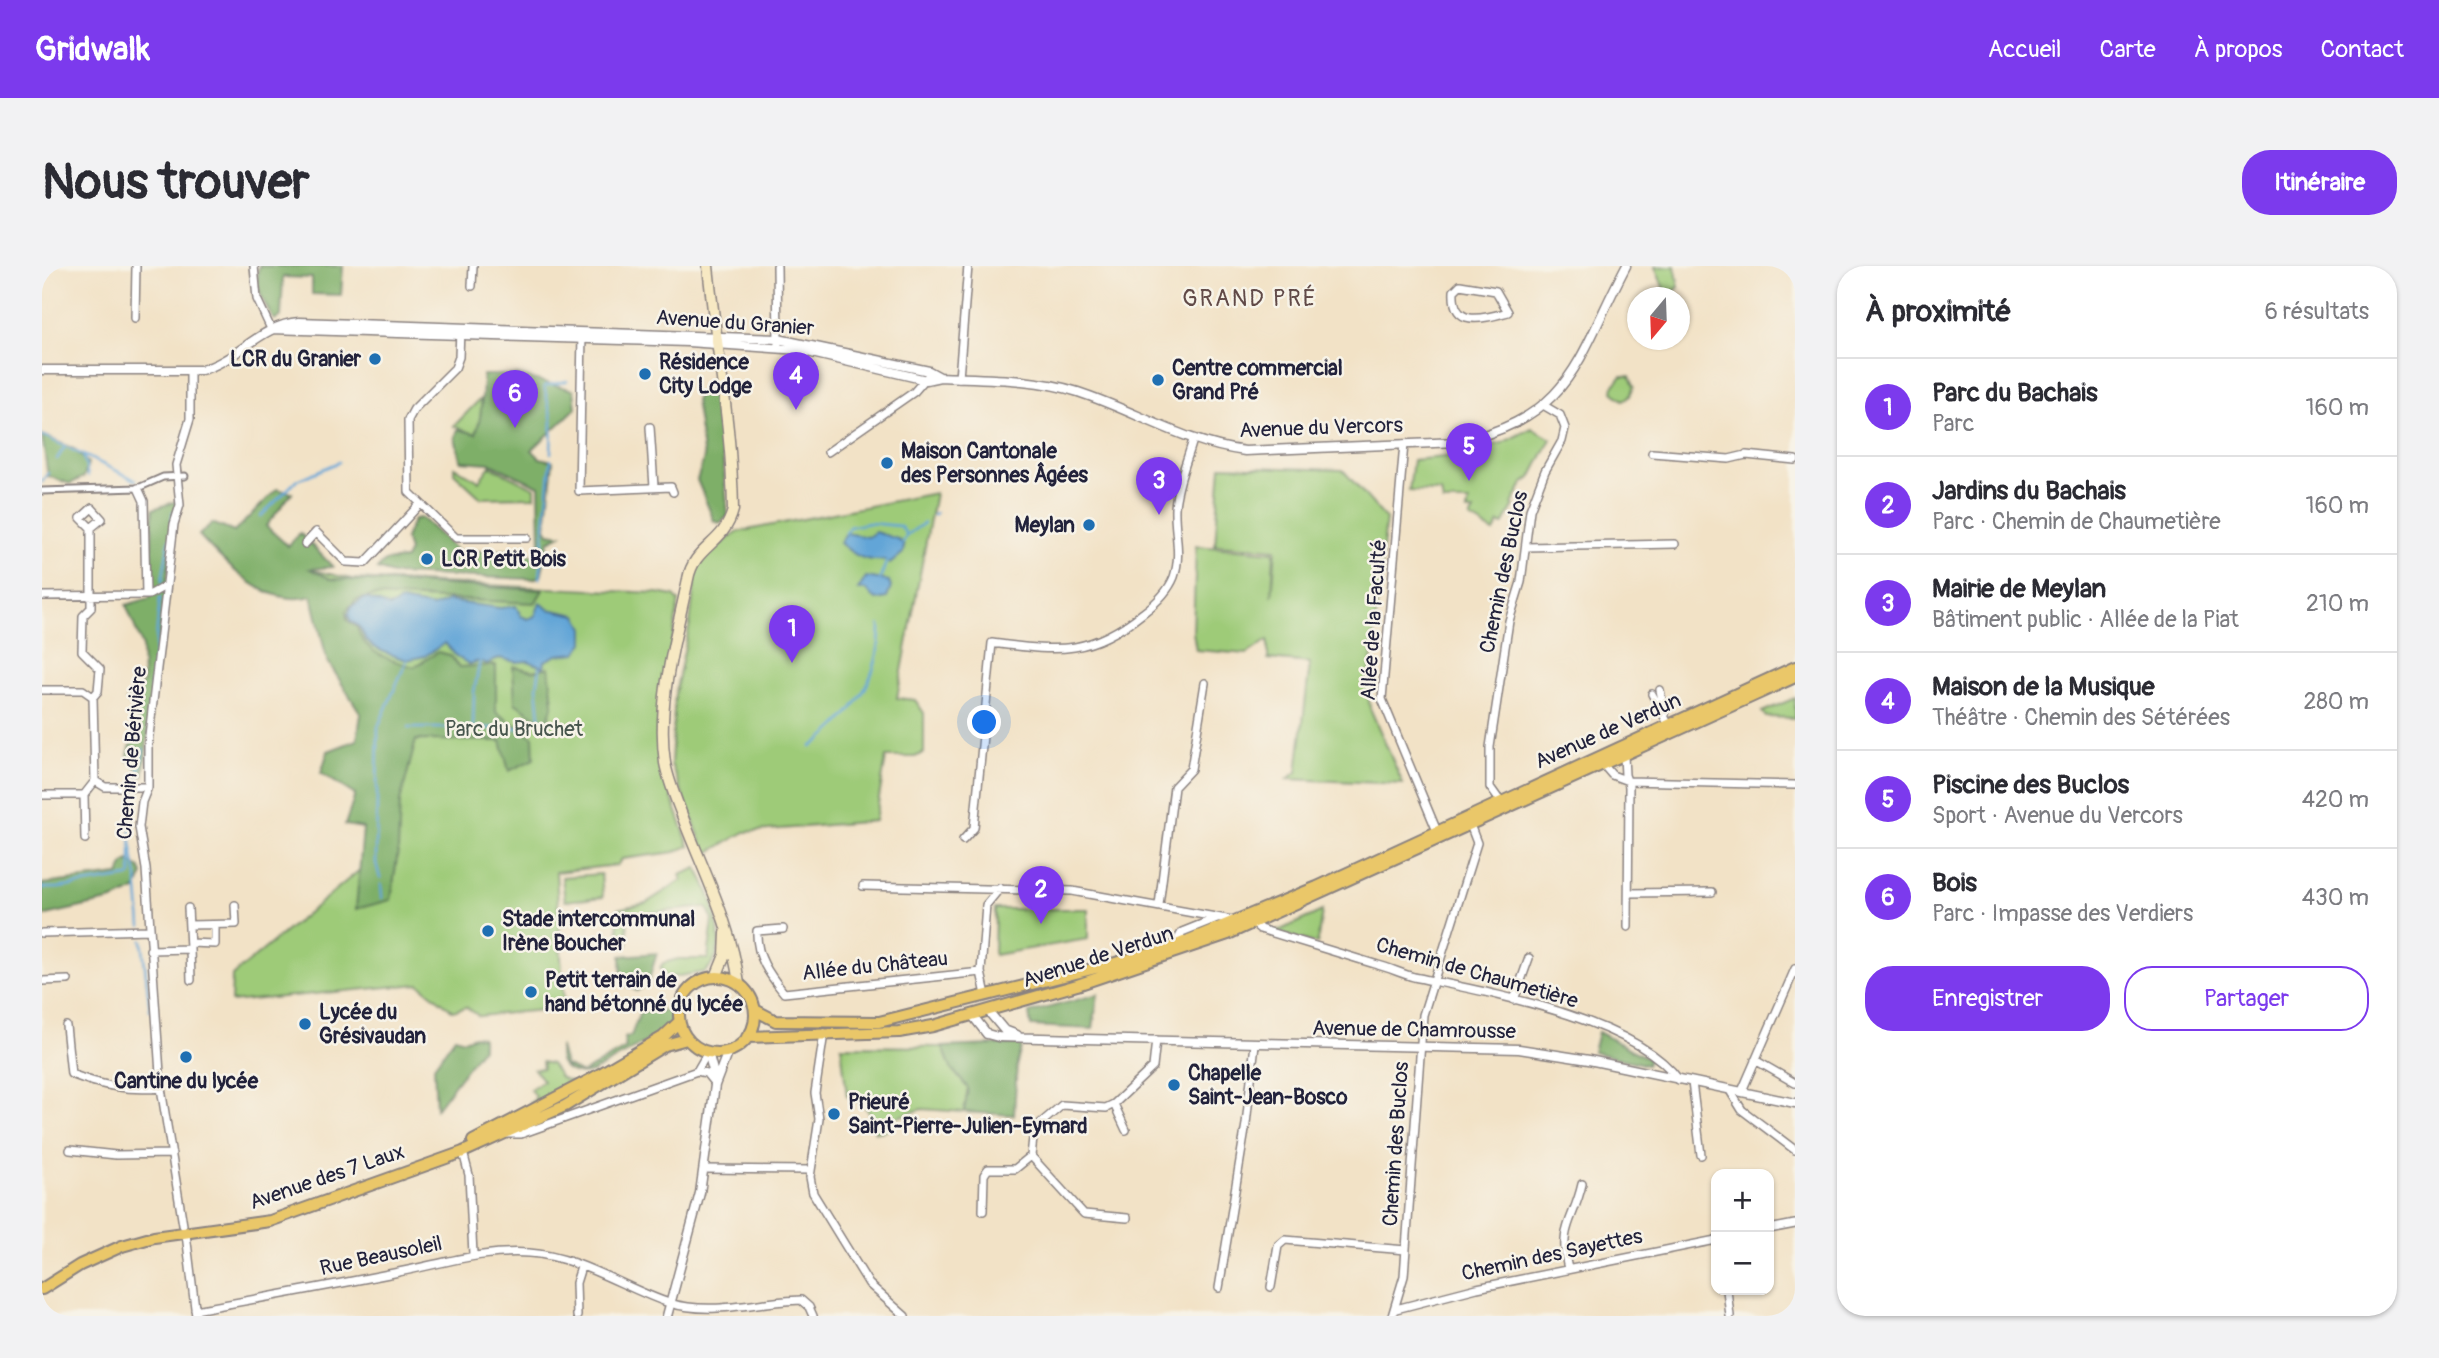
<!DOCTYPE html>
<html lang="fr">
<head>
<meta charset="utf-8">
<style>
  :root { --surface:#fff; --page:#f2f2f3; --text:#2b2b33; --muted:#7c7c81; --line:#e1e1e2; --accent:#7c3aed }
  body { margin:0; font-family:Pangolin,sans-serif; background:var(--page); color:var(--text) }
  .controls { position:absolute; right:21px; bottom:21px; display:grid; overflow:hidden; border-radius:14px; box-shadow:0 2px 5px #0004 }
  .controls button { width:63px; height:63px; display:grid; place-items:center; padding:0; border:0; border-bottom:2px solid var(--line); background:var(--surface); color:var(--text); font:35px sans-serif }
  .compass { position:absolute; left:1585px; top:21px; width:63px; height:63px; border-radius:50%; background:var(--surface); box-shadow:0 2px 5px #0004; rotate:199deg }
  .you { position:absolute; left:943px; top:457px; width:24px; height:24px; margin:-18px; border:5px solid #fff; border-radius:50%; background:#1a73e8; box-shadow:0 0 0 10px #1a73e833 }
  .badge { display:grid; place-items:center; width:46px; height:46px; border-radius:50%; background:var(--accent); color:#fff; font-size:23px; font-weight:700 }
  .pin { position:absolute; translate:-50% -58px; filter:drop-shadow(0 2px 4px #0008) }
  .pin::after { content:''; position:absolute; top:37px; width:24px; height:21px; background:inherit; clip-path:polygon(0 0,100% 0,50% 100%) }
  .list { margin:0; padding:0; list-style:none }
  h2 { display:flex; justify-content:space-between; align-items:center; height:91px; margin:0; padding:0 28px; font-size:30px }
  h2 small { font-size:23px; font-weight:400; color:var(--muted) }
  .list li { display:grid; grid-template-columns:46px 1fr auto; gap:21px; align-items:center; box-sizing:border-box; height:98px; padding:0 28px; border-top:2px solid var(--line) }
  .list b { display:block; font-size:26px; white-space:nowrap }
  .list p { margin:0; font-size:23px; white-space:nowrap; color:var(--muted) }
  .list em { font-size:23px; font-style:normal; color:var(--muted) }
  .actions { display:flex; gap:14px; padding:21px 28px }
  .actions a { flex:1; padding:16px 0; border:2px solid var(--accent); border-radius:28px; text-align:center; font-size:24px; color:var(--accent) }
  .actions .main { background:var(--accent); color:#fff }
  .map { position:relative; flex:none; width:1753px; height:1050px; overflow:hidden; border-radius:28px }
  header { display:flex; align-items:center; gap:42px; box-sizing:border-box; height:98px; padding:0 35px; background:var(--accent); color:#fff }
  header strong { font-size:33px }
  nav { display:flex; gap:38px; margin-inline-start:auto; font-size:24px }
  .intro { display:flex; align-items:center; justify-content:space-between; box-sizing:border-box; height:168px; padding:0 42px }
  h1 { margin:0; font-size:49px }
  .button { padding:18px 32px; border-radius:28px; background:var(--accent); color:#fff; font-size:24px; font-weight:700 }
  main { display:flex; gap:42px; padding:0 42px }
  aside { flex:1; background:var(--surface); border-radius:28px; box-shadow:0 2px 5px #0004 }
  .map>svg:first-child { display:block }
  .green { fill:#9ecb78; stroke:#60765a; stroke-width:2 }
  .forest { fill:#7eaf68; stroke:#506852; stroke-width:2 }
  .water { fill:#62a5d7; stroke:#426489; stroke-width:2 }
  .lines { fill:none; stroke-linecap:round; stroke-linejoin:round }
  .stream { stroke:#62a5d7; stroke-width:2.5 }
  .pedestrian-casing { stroke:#8a8280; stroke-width:9 }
  .minor-casing { stroke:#8a8280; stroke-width:10 }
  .tertiary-casing { stroke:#8a8280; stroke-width:11 }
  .secondary-casing { stroke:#8a8280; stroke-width:13 }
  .primary-casing { stroke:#8a8280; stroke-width:14 }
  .pedestrian { stroke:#fff; stroke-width:5 }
  .minor { stroke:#fff; stroke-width:7 }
  .tertiary { stroke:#fff; stroke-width:8 }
  .secondary { stroke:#f7e9c3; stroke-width:10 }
  .primary { stroke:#eac769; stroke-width:10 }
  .poi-dot { fill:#1f6fb2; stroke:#f7f3e8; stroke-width:2.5 }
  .labels { text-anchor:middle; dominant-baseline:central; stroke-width:5; stroke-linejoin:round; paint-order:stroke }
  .street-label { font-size:21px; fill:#22223b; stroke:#f7f3e8 }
  .poi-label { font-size:21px; font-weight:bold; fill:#22223b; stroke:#f7f3e8; text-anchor:start }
  .park-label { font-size:21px; fill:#47554d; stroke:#f7f3e8 }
  .neighbourhood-label { font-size:23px; letter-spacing:2px; fill:#614a48; stroke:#f7f3e8 }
</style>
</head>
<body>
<header>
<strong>Gridwalk</strong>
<nav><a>Accueil</a><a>Carte</a><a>À propos</a><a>Contact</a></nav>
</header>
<div class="intro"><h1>Nous trouver</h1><a class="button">Itinéraire</a></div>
<main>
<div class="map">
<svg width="1753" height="1050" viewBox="0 0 1753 1050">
  <rect width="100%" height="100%" fill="#f7f3e8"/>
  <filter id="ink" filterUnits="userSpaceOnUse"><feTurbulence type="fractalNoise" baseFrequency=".0143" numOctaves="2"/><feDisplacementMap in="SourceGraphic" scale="14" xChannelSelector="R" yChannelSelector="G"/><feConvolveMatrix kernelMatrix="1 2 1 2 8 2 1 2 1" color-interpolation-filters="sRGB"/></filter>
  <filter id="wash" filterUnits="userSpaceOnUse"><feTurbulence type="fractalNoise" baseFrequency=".00686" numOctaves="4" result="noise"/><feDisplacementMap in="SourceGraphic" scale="28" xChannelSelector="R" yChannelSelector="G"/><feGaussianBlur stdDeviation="1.57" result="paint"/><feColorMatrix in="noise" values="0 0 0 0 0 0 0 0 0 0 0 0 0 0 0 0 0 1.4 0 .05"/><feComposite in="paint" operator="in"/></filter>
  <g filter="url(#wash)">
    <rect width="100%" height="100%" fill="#f2e2c6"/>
    <path class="green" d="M1633 0 1637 21 1626 31H1618L1622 23 1613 1Z
      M1580 110H1588L1592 121 1588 130 1581 134 1571 126 1572 119Z
      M438 133 441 147 434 169 412 160Z
      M1490 162 1509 173 1489 212 1481 218 1470 238 1472 240 1461 259 1457 257 1452 266 1428 252 1432 245H1425L1427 236H1401L1399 226 1367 225 1371 194 1412 190 1460 177Z
      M448 200 493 222V231L439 232 412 207V201L437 215Z
      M1179 200 1301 204 1344 253 1326 427 1328 442 1361 518 1246 513 1255 506 1268 397 1226 393V374L1205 388 1154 384 1151 366 1154 280 1232 286 1230 330 1234 283 1173 279Z
      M893 227 855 432 873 434 882 447V487L873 491H844L833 555 703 566 664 588 629 498 633 428 648 357 655 297 695 266Z
      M266 303 310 313 615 327 632 330 637 335 615 467 619 501 647 580 633 586 580 593 575 599 514 606 522 742 437 750 424 741 411 745 377 718 189 736 190 710 320 602 331 470Z
      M1753 432V452L1724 451 1720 446Z
      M655 602C669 626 692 686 662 706L625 712 618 702 621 697 636 693H666L671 654 665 641 585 649 586 678 578 679 575 643 604 637 640 614 638 609Z
      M559 608 561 631 523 635 520 611Z
      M953 643H1046V673L952 689Z
      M1280 645 1275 678 1234 666Z
      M799 780 901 781 909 802 926 822 922 846 880 843 852 852 844 865 833 866C829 845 825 838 805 830Z
      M500 796 509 798 519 812 534 817 491 840 488 837 494 832 488 823 501 815 492 803 501 802Z"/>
    <path class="forest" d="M217 0H301L299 29 270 28V12L241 11 239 50 232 54C222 37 211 20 217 0Z
      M441 109H475L532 124 534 142 490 184 498 192 511 195 504 262 507 267 519 269 507 275 499 310 491 313 350 308 335 303 343 295 363 293 367 285 363 272 372 253 379 252 416 286 465 284 494 290 498 277 497 220 447 197 419 195 413 172 416 163 434 168C440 149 441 130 441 109Z
      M672 122 676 133 686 250 678 257 672 255 655 214 662 192 653 134 661 125Z
      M0 169 32 183 46 197 42 211 28 218 6 210Z
      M235 223 250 227 224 260 246 280 258 267 291 301 268 303 289 313 501 324 493 337 331 330 314 334 304 345 305 354 315 361C322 388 348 394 372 401L396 386 408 389 417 401 454 399V446L491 471 492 493 467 505 459 475 374 474 358 536 356 585 349 634 314 643 321 562 303 559 313 529 279 507 286 485 315 474 319 448 285 394 270 330C226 343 184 299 157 269L170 257 192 266Z
      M135 235 101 510H95L94 496 86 495C85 464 113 472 84 434L101 417 100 379 84 339 108 332 111 243Z
      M471 400 491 405 507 401 511 437 505 458 473 437Z
      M87 595 98 602 101 608 94 624 71 634 0 650V618L77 609 81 599Z
      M615 687 606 717 595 725 580 717 579 690Z
      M1056 728 1051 763 989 760 987 747Z
      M630 744 628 760 623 765 550 806C533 812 512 801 518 782L523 799 540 807 584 782 582 772 589 770 598 746Z
      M1556 766 1607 793 1605 799 1551 786Z
      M432 770 440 771V782L394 843 392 800 413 771 422 774Z
      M980 778 975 797 972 849 922 846 926 822 909 802 901 781Z"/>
    <path class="water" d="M833 266 856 273 862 280 861 287 848 298 844 294C823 296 813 290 798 277L804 267 826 271Z
      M824 311 847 315 849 321 845 332 834 334 824 324H816Z
      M324 332 348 341 359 335 391 341 406 335 458 342 474 340 479 350 486 353 493 350 498 336 506 343 535 349 542 362V377L534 387 515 389 503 395 502 401 486 395 474 396 457 392 445 398 438 395 427 398 415 391 403 377 383 390 365 394C355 391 334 384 327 377 318 369 322 360 309 356L306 349 310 340Z"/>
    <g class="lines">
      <path class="stream" d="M0 169 41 189 46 210
        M509 187 510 154 502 120 525 115
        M41 189 94 214
        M15 193 22 182
        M0 216 6 207
        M892 249 894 247
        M219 250 255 214 297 196
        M130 254 131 246
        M804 267 807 261 827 257 858 260 865 269 882 257
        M860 278 865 269
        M498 313 509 194
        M838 313 845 294
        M120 316 127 274
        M109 425 118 332
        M498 452 495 421 498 401
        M366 462H479
        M431 463 432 426 438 395
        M769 481C812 450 838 413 838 359
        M96 513 101 483
        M95 524 88 571 95 612 99 660
        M338 612 334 597 336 461 365 394
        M339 618 340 632
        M0 622H16L86 611 89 609V584
        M100 674 108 744
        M112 779 114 806"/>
    </g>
  </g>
  <g filter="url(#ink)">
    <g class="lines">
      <defs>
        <path id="pedestrian" d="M0 225 96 222 121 211 143 210"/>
        <path id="minor" d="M212 0 215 33 229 63
          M735 0 736 78
          M1418 19 1454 25 1466 46C1440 53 1410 62 1412 25Z
          M430 20 431 0
          M93 52 94 0
          M418 64 417 91 413 102 372 143 366 154 367 226 414 272H485
          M540 69 537 225 629 221 631 226
          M917 112 926 0
          M608 161 612 221
          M1362 178 1340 433 1397 570
          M786 186 872 126 885 111
          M1610 187 1687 193 1704 189 1753 194
          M96 222 102 235 104 329
          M263 278 274 266 304 296 323 297 378 238
          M1484 281 1633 278
          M0 330 107 329 125 319
          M0 424H41L51 431
          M1618 424 1623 449
          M1610 428 1628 461
          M1582 490 1583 509 1587 520 1586 661
          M1558 495 1570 509 1586 515 1753 519
          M53 515 63 521H106
          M0 529H42
          M1458 535 1448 521V481L1467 355 1479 316 1488 244 1503 205 1520 175 1523 162 1518 149 1501 139
          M43 573 42 529 53 515 51 431 56 425 58 403 40 385 41 350 49 342V262L39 252 50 242 60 253 49 262
          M921 574 932 562 950 377C1015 385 1046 391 1101 347 1113 338 1126 326 1132 311 1140 287 1132 266 1133 242 1134 221 1145 195 1151 174
          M821 620 1030 625 1190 654
          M1587 627 1670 626
          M1117 639 1132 521 1149 503 1163 417
          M146 642 148 682
          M1211 657 1218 663C1257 675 1297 687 1336 699 1348 702 1360 708 1372 711 1443 726 1593 752 1637 814
          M147 659 194 658 193 639
          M741 663 715 665C714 691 727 708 742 727L939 706
          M0 667 107 664
          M148 677 173 678V659
          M1132 680 1140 666 1175 652
          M108 684 148 683 149 714
          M0 715 26 714
          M944 729 939 706 944 639 958 622
          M1472 734 1487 692
          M24 760 29 808C60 820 86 825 119 822
          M782 767 773 827 777 853 768 911 771 927 827 1018 863 1050
          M1713 794 1753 817
          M655 805 664 807 673 818
          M1650 816 1659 889
          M1687 823 1700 844 1753 884
          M1700 825 1753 703
          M1072 838 1084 864
          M464 868H479L655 805 666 786
          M28 884 74 889 130 888
          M421 886 427 909 431 988
          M662 903 769 904
          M941 945 942 909 946 903H973L989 890
          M1085 952 1042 948 989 890 992 863 1020 839 1064 842 1072 838 1111 801 1114 774
          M141 959 119 822 104 603 97 561 100 536 106 521V478L132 258 138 239 134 199 148 153V104
          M1727 963 1753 958
          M144 968 154 1050
          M1526 1003C1516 960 1532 955 1540 918
          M1229 1021 1236 980 1243 974 1364 984
          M1177 1022 1204 858 1213 778
          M1685 1024 1688 1050
          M1354 1043 1435 1022 1674 974
          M153 1044C220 1032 286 1020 352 1007 400 998 438 984 487 987 536 990 582 1022 627 1037 671 1050 715 1035 759 1034L767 1041 771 1050
          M535 1050 534 1017 539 1001
          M1350 1050 1362 1010 1381 749 1435 577 1427 556"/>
        <path id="tertiary" d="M229 63 646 76 757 84 884 114 898 111C943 113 993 112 1036 126 1094 145 1142 177 1203 185L1416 176C1532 150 1535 92 1584 0
          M0 104H159C195 95 218 59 257 56L736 73 887 105 898 111
          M947 746 962 764 975 769
          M931 750 945 768 956 771 1477 783 1547 794 1753 837
          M666 786 673 812
          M625 1050 658 927 673 819 686 785"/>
        <path id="secondary" d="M666 0C674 81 690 162 691 244 682 279 652 280 646 313 634 371 614 437 623 497 627 518 636 538 643 557 664 611 690 661 697 718
          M674 711 683 689 684 667"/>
        <path id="primary" d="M637 749a38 38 0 1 1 76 0a38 38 0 1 1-76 0Z
          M713 744 734 755 837 756 1070 698 1132 680 1275 621 1753 401
          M705 771 857 766 891 760 1035 719 1186 668 1753 411
          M431 875 546 815 621 771 637 756
          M0 1023 38 999 80 980 112 971 228 955 421 886 523 840 623 779 645 773"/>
      </defs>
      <use href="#pedestrian" class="pedestrian-casing"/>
      <use href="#minor" class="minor-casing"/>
      <use href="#tertiary" class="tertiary-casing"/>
      <use href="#secondary" class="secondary-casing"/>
      <use href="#primary" class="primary-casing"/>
      <use href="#pedestrian" class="pedestrian"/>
      <use href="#minor" class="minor"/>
      <use href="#tertiary" class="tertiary"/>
      <use href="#secondary" class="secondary"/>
      <use href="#primary" class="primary"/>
    </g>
  </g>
  <g class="poi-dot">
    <circle cx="333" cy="93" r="7"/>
    <circle cx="603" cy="108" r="7"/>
    <circle cx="1116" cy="114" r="7"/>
    <circle cx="845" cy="197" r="7"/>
    <circle cx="1047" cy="259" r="7"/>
    <circle cx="385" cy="293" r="7"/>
    <circle cx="446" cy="665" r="7"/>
    <circle cx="489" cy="726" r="7"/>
    <circle cx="263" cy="758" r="7"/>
    <circle cx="144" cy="791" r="7"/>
    <circle cx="1132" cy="819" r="7"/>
    <circle cx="792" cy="848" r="7"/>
  </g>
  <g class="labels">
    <g class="street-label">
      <text transform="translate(693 57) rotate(4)">Avenue du Granier</text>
      <text transform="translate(1279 162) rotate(-2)">Avenue du Vercors</text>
      <text transform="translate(1462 306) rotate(-78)">Chemin des Buclos</text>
      <text transform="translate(1332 354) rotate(-86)">Allée de la Faculté</text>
      <text transform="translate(1566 465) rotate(-24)">Avenue de Verdun</text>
      <text transform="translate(90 487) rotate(-85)">Chemin de Bérivière</text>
      <text transform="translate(1056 691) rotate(-18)">Avenue de Verdun</text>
      <text transform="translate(833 700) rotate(-6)">Allée du Château</text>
      <text transform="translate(1435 707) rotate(16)">Chemin de Chaumetière</text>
      <text transform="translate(1372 764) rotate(1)">Avenue de Chamrousse</text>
      <text transform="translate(1354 878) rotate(-86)">Chemin des Buclos</text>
      <text transform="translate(285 911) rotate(-19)">Avenue des 7 Laux</text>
      <text transform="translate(1510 989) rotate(-12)">Chemin des Sayettes</text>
      <text transform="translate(339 990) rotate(-12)">Rue Beausoleil</text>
    </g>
    <g class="poi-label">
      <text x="319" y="93" text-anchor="end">LCR du Granier</text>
      <text x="617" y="96">Résidence<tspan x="617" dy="24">City Lodge</tspan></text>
      <text x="1130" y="102">Centre commercial<tspan x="1130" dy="24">Grand Pré</tspan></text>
      <text x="859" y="185">Maison Cantonale<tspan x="859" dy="24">des Personnes Âgées</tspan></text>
      <text x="1033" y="259" text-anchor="end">Meylan</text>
      <text x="399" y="293">LCR Petit Bois</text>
      <text x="460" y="653">Stade intercommunal<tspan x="460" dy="24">Irène Boucher</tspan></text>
      <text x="503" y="714">Petit terrain de<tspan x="503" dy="24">hand bétonné du lycée</tspan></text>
      <text x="277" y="746">Lycée du<tspan x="277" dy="24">Grésivaudan</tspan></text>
      <text x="1146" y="807">Chapelle<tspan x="1146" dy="24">Saint-Jean-Bosco</tspan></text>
      <text x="144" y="815" text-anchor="middle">Cantine du lycée</text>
      <text x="806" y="836">Prieuré<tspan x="806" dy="24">Saint-Pierre-Julien-Eymard</tspan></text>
    </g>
    <g class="park-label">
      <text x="472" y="463">Parc du Bruchet</text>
    </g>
    <g class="neighbourhood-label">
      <text x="1208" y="32">GRAND PRÉ</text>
    </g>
  </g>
</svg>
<div class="controls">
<button>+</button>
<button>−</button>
</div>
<svg class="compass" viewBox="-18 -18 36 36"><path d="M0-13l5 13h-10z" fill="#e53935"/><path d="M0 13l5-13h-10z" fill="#7c7c81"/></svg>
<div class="you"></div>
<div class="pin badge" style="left:750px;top:397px">1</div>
<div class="pin badge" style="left:999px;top:658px">2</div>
<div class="pin badge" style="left:1117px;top:249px">3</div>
<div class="pin badge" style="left:754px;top:144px">4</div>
<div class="pin badge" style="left:1427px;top:215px">5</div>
<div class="pin badge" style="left:473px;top:162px">6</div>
</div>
<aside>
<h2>À proximité<small>6 résultats</small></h2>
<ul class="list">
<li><span class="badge">1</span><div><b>Parc du Bachais</b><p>Parc</p></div><em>160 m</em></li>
<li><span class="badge">2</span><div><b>Jardins du Bachais</b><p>Parc · Chemin de Chaumetière</p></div><em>160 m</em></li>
<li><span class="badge">3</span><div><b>Mairie de Meylan</b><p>Bâtiment public · Allée de la Piat</p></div><em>210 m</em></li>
<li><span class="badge">4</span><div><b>Maison de la Musique</b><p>Théâtre · Chemin des Sétérées</p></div><em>280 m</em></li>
<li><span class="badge">5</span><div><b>Piscine des Buclos</b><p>Sport · Avenue du Vercors</p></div><em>420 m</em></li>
<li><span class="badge">6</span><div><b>Bois</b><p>Parc · Impasse des Verdiers</p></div><em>430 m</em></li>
</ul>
<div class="actions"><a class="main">Enregistrer</a><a>Partager</a></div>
</aside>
</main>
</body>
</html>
